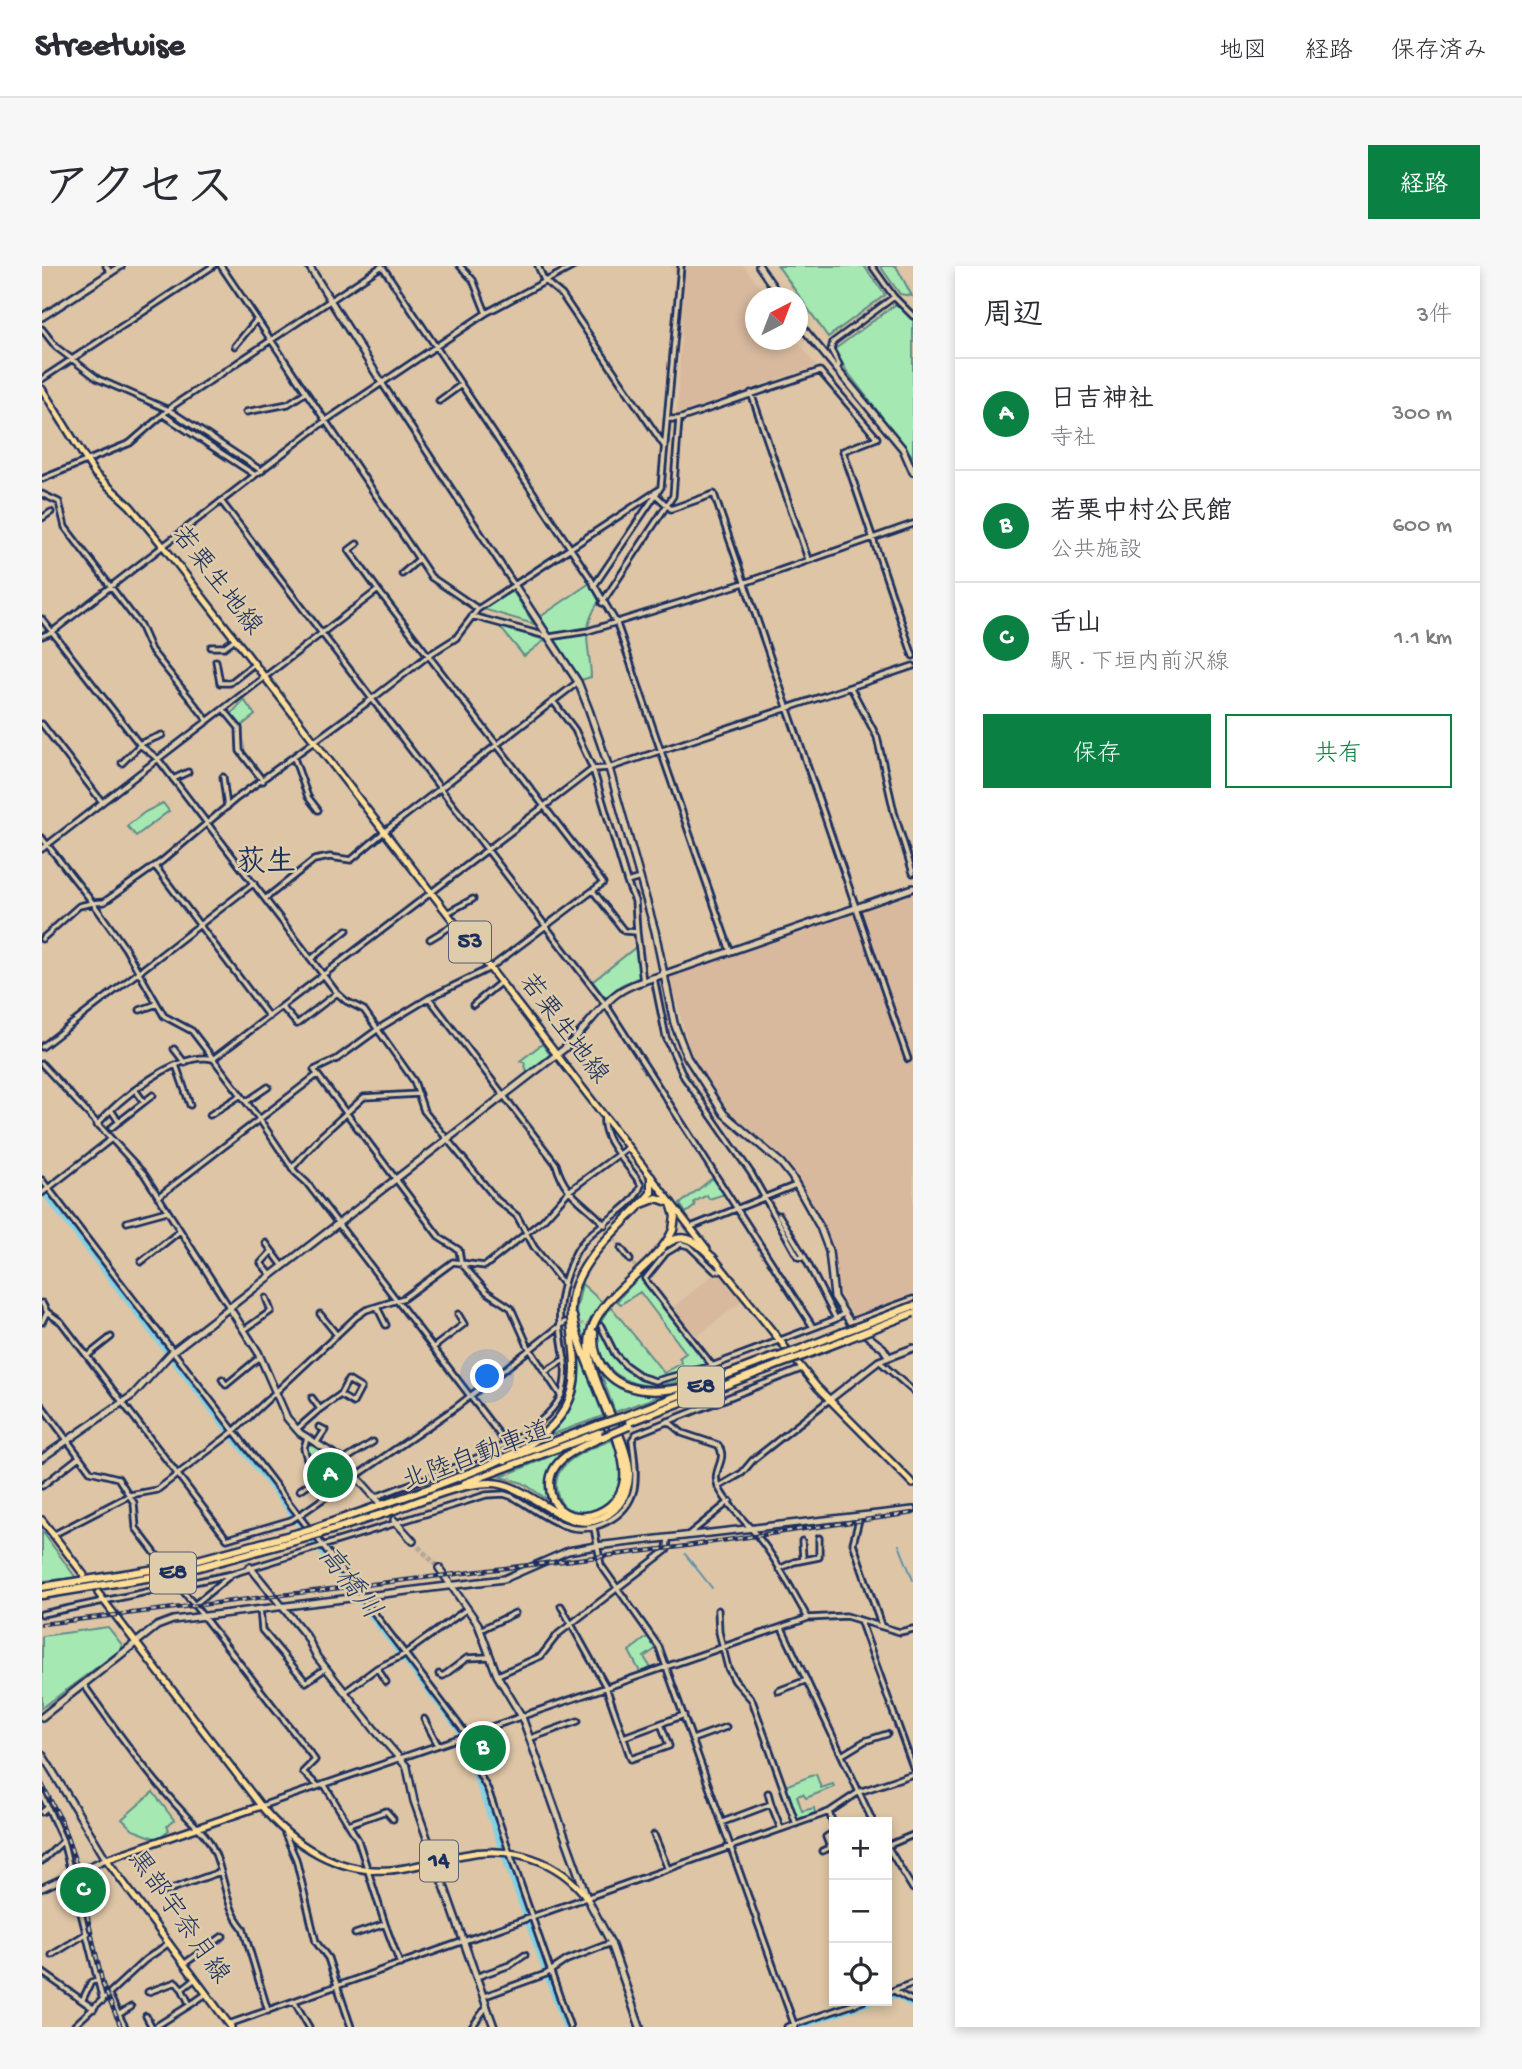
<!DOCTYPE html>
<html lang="ja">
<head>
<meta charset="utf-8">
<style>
  :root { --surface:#fff; --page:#f7f7f7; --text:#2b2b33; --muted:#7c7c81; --line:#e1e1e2; --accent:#0b8043 }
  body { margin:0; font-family:"Gochi Hand","Klee One",sans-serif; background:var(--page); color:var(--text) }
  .controls { position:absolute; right:21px; bottom:21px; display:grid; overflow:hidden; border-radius:0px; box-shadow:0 4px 10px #0003 }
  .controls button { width:63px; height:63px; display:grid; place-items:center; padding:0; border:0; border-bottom:2px solid var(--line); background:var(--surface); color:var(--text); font:35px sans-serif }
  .compass { position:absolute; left:703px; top:21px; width:63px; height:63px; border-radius:50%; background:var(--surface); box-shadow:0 4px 10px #0003; rotate:42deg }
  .you { position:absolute; left:446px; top:1111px; width:24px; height:24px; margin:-18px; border:5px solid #fff; border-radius:50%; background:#1a73e8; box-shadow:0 0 0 10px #1a73e833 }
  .badge { display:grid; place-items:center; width:46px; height:46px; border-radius:50%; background:var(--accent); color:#fff; font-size:23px; font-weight:700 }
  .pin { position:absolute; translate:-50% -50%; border:4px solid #fff; box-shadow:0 2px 7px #0006 }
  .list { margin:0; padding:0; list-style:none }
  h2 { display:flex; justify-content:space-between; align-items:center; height:91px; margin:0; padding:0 28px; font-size:30px }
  h2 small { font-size:23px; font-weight:400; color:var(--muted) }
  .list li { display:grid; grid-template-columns:46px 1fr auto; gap:21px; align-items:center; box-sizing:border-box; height:112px; padding:0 28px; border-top:2px solid var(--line) }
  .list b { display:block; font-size:26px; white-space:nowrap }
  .list p { margin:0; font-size:23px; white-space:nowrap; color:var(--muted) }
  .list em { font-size:23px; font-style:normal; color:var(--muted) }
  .actions { display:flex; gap:14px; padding:21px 28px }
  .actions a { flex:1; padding:16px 0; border:2px solid var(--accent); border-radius:0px; text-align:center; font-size:24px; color:var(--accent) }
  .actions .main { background:var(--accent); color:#fff }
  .icon { flex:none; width:38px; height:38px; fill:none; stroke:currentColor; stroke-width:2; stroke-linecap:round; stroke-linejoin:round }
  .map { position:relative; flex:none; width:871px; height:1761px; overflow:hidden; border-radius:0px }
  header { display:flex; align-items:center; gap:42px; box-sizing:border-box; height:98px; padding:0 35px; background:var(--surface); border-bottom:2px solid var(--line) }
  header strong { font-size:33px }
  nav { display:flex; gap:38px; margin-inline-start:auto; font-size:24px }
  .intro { display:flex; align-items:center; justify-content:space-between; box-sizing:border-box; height:168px; padding:0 42px }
  h1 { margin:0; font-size:49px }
  .button { padding:18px 32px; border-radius:0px; background:var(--accent); color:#fff; font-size:24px; font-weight:700 }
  main { display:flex; gap:42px; padding:0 42px }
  aside { flex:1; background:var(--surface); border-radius:0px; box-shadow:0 4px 10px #0003 }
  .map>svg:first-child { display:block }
  .built { fill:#d8b99e }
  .green { fill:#a6e8b2; stroke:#608c88; stroke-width:2 }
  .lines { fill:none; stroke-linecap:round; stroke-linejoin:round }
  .stream { stroke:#5b91ae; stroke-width:2 }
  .river { stroke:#85d2e4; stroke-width:7 }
  .street-tunnel { stroke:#b6a797; stroke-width:3.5; stroke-dasharray:3.5 2; stroke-linecap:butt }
  .secondary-tunnel { stroke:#b6a797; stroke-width:5; stroke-dasharray:5 2.5; stroke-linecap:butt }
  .street-casing { stroke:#1b2f5e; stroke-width:9 }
  .secondary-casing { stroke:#1b2f5e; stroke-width:10 }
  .primary-casing { stroke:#1b2f5e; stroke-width:10 }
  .highway-casing { stroke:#1b2f5e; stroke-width:11 }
  .street { stroke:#deccaa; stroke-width:3.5 }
  .secondary { stroke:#deccaa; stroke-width:5 }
  .primary { stroke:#fedd96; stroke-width:5 }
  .highway { stroke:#fedd96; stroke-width:6 }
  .rail-casing { stroke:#1b2f5e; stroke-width:4.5 }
  .rail { stroke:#deccaa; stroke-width:2; stroke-dasharray:5; stroke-linecap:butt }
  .highway-bridge-casing { stroke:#1b2f5e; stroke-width:11; stroke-linecap:butt }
  .highway-bridge { stroke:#fedd96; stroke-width:6 }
  .labels { text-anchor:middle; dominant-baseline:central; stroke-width:5; stroke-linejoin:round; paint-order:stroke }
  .shield { fill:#deccaa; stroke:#565e75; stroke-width:2 }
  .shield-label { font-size:24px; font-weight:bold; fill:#1b2f5e }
  .street-label { font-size:26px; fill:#1b2f5e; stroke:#deccaa }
  .water-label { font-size:28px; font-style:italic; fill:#263f6b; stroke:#deccaa }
  .quarter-label { font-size:30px; font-weight:bold; fill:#1b2f5e; stroke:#deccaa }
</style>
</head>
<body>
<header>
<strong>Streetwise</strong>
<nav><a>地図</a><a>経路</a><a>保存済み</a></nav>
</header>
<div class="intro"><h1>アクセス</h1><a class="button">経路</a></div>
<main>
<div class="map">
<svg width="871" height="1761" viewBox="0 0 871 1761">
  <rect width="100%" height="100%" fill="#ddc5a5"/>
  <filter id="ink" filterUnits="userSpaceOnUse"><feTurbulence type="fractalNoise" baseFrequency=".0143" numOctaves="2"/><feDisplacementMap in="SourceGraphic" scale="14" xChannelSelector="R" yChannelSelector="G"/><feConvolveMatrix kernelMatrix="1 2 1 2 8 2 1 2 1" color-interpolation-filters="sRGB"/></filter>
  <g filter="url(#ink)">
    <path class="built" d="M628 0H702L725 31 713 32V74H755L774 100 635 148 642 22Z
      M871 627V1028L812 1051 795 1023 793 993 784 966 750 902 733 884 693 854 649 789 628 711Z
      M672 1008 681 1009 700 1035 652 1073 629 1043Z"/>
    <path class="green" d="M736 0H822L843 29 786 71Z
      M838 0H854L870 30 858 28Z
      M857 36 871 55V191L804 104 793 83Z
      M548 317 557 335C537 367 548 378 549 411L539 414 498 351Z
      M468 326 472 327 492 358 441 343Z
      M457 360 503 374 482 390Z
      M202 434 213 449 199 460 189 448Z
      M121 537 127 545 94 570 85 560 103 546Z
      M594 681 598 711 579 719 563 732 550 716Z
      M500 778 509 790 486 808 482 796 478 795Z
      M672 911 683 928 667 933 665 929 652 936 653 940 644 947 638 938Z
      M598 1009 671 1105C649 1111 625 1122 602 1119 571 1116 545 1085 560 1054 563 1048 564 1045 570 1042L622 1107 640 1097 637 1092 644 1087 598 1026 579 1038 575 1035Z
      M540 1018 560 1036 544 1073V1086L534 1045Z
      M534 1077 561 1150 503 1171C534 1145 538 1116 534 1077Z
      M553 1091C569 1120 590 1130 623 1128L573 1146Z
      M263 1174 297 1194 309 1213 278 1233 260 1184Z
      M570 1174C574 1184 580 1194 581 1205 581 1239 550 1254 522 1241 495 1202 541 1185 570 1174Z
      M518 1186C508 1204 500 1217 509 1236L481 1217 459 1211Z
      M0 1265 34 1312 0 1315Z
      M66 1361 80 1379 78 1384 0 1442V1370Z
      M608 1369 615 1382 602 1391 609 1402 598 1406 587 1385Z
      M774 1508 779 1522 791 1518 792 1521 764 1532 761 1528 755 1530 760 1545 772 1542 773 1547 754 1554 743 1520Z
      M111 1526 132 1554 125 1560 127 1564 115 1573 91 1564 80 1553Z"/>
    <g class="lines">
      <path class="stream" d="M857 1279 871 1314
        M643 1288 670 1322"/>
      <path class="river" d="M0 923 418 1464 524 1761
        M845 1730 856 1729 871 1739
        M755 1761 830 1735"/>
      <path class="street-tunnel" d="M563 959 579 982
        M588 994 603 1013
        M533 1057 559 1060
        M673 1103 689 1123
        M613 1115 620 1137
        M467 1200 470 1220
        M116 1291 135 1317"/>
      <path class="secondary-tunnel" d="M185 1273 208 1301
        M371 1275 397 1302"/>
      <defs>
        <path id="street" d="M64 0 69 7
          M179 0 389 311 436 343
          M340 0 547 310 575 358 688 685
          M418 0 431 14 444 47
          M496 0 502 14 520 29 623 181
          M830 0 852 31 871 50
          M0 63 14 81 56 113 127 144 220 205
          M193 80 215 53
          M795 103 797 99 789 84 791 76 852 31
          M0 113 171 0
          M340 117 473 320
          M709 127 766 293
          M397 135 419 119
          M204 146 246 138 264 126
          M123 150 213 209
          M626 153H637L778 105 835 172 801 185 871 390
          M0 213 88 177 132 139 340 0
          M0 228 17 236 23 261 98 359 109 384 166 455
          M615 230 629 243 672 228 866 793
          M179 235 330 433 387 389 414 372 436 343 615 225
          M0 252 9 246
          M315 278 307 284 336 324 561 617 448 702 387 732 339 761 295 793 272 804 398 972 417 984 419 997 445 1026 469 1042 487 1082 519 1130C494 1180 385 1210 334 1231
          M360 308 376 294
          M552 320 619 221 639 0
          M560 337 631 230 637 153
          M430 350 508 371 546 365 702 317 871 258
          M0 353 98 479 116 493 336 324
          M0 370 10 366 283 155 444 47 532 0
          M169 381H182L193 373
          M174 395 178 417H188L212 398
          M809 422 835 471 852 546 871 607
          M511 435 533 464 551 503 585 616 598 612
          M183 445 197 462 198 485 221 515
          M0 458 60 536
          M97 478 120 469
          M252 492 266 531 276 544
          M80 497 98 479
          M181 511 185 541
          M131 513 146 506
          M0 572 51 637 62 636 120 595 195 532 330 433 564 739 771 1061
          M0 583 116 493 295 727 304 735 322 744 372 815 382 845 455 934 475 950 492 981 522 1019
          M113 600 227 751
          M551 625 582 665 595 666 593 635 585 616
          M223 633 272 594 288 591 309 594 342 566 536 416
          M405 647 431 633
          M595 666 601 716
          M0 673 37 640 51 637 83 682 122 750 150 765 218 854 253 906 265 917 464 1177V1184
          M388 673 413 658
          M269 693 305 664
          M612 712 624 771 642 811 709 907 756 991 763 992 737 949
          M387 732 514 898C523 931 543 936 563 959
          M431 739 459 716
          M240 741 255 758 295 727
          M98 744 115 738
          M0 781 212 617
          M132 783 143 797
          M0 798 102 908 187 1041
          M134 799 148 839
          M102 836 111 829
          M204 836 226 821
          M69 844 77 856
          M168 849 199 829
          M55 859C76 833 136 785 171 793L551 503 567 502 871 400
          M69 862 102 836 94 825
          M250 902 279 870 322 831 377 828
          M0 914 267 1263
          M0 927 68 874
          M116 931 275 809
          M85 956 125 945
          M649 961 754 919
          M224 977 241 1000
          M579 982 588 994
          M763 992 794 1053 802 1047
          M99 996 138 965
          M229 1009 219 997 230 985
          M0 1037 5 1046 19 1056 185 1273 249 1254 259 1248 413 1142 523 1056
          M335 1041 344 1059
          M278 1048 295 1069
          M0 1056 5 1046
          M808 1056 871 1033
          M559 1060 573 1088 583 1099 600 1111 613 1115 670 1100 794 1053
          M202 1064 229 1045 224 1032
          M392 1081 422 1058 416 1048
          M45 1090 69 1071
          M837 1095 871 1125
          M673 1103 603 1013 624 987 639 978 647 980 673 1005H682
          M503 1106 523 1093
          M180 1113 184 1119 218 1091
          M519 1130C531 1100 514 1070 518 1039 519 1023 526 1002 533 988 547 959 592 945 599 919 588 899 559 876 562 851
          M0 1140 48 1205 76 1212 92 1237 94 1262 116 1291
          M278 1143 298 1129 306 1114 319 1122 311 1137 298 1129
          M626 1155 640 1167 676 1179C687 1193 669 1204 676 1220 685 1240 707 1258 720 1276 738 1299 751 1327 766 1352
          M255 1163 278 1143 270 1132
          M275 1176 283 1164 277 1161
          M301 1195 331 1176
          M0 1220 37 1191
          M676 1221 700 1207 711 1194 787 1134
          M258 1224 271 1215 262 1182 265 1172
          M818 1250 811 1277 839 1359
          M552 1262 559 1299 617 1381 753 1761
          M272 1268 431 1477 435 1504 446 1524 528 1761
          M11 1269 88 1229 115 1224 191 1166 314 1051 324 1044 362 1032 411 996 443 1000 501 954 527 925 585 882
          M646 1269 688 1235
          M760 1275 761 1293
          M737 1303 752 1296 777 1291V1272
          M135 1317 267 1486 273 1494 261 1506 276 1520
          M152 1339 189 1309
          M519 1340 564 1421 589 1493 627 1480 619 1458
          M218 1343 220 1364 264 1416 284 1402
          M676 1344 677 1366 686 1402 693 1415 710 1434 754 1558
          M0 1348 190 1308 444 1229 462 1228 471 1231C488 1240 504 1254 523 1260 550 1269 585 1252 592 1223 595 1208 592 1189 590 1174L594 1168 759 1103
          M818 1354 871 1501
          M740 1362 831 1556
          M438 1364 473 1347
          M335 1402 358 1391 425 1343
          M397 1408 401 1410 425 1392 447 1391
          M456 1409 499 1390 516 1368 625 1284 626 1272
          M42 1419C77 1469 116 1523 159 1565 184 1590 178 1636 201 1662L226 1745
          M736 1425 765 1414
          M303 1426 335 1402 344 1416
          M382 1453 396 1479
          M582 1471 642 1449
          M489 1472 536 1455
          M651 1473 684 1461
          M800 1489 823 1475 845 1468
          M282 1518 316 1574 343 1658
          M726 1527 729 1538
          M0 1529 21 1575 61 1735
          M219 1540 766 1352 804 1350 858 1366 871 1363
          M0 1546 6 1541
          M787 1546 792 1561
          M681 1556 729 1538 739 1563
          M307 1558 344 1545 351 1553
          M243 1568 254 1593 274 1676 286 1692 309 1761
          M612 1569 626 1603
          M871 1569 845 1580 871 1623
          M788 1581 784 1571 792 1566
          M780 1585 792 1580
          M0 1595 21 1575
          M121 1626 178 1606
          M313 1668 343 1658 358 1698
          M10 1689 45 1667
          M142 1698 181 1670
          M0 1706 52 1743
          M434 1711 468 1699 483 1689
          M852 1725 871 1735
          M106 1726 134 1716 140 1723
          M845 1727 871 1717
          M67 1729 83 1761
          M443 1730 504 1708 525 1694 569 1677
          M41 1733 49 1716 56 1714
          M252 1735 267 1761
          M148 1739 164 1728
          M76 1749 89 1741
          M104 1750 110 1761
          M187 1758 787 1546 817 1526 871 1508
          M35 1761 33 1759 103 1694 127 1677
          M113 1761 148 1739 140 1723 153 1713
          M430 1761 445 1740
          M745 1761 821 1735"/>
        <path id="secondary" d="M267 0 340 117
          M717 0 739 32
          M0 51 79 0
          M755 55 861 183 871 206
          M473 320 536 416 547 444 567 502 613 665 632 757 645 791 682 848 739 897 750 911 778 961 787 985 792 1031 808 1056 841 1082 846 1090
          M187 1041 216 1086 245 1152 258 1167 298 1192 337 1236
          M787 1134 837 1095 871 1082
          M0 1192 91 1129 130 1086 522 783C541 767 553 746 572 730 586 718 606 714 623 708L871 622
          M352 1254 371 1275
          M208 1301 265 1371 275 1391 333 1464 365 1501 372 1535 452 1761
          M397 1302 436 1358 455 1409 480 1451 545 1632 569 1677 598 1761
          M0 1451 115 1360 131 1354 462 1313 526 1285 554 1280 871 1244
          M0 1488 64 1593 0 1622"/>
        <path id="primary" d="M0 123 53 208 88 240 122 281 665 983
          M671 991 775 1121 871 1218
          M0 1254 42 1309
          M56 1327 219 1540C250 1578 296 1608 348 1604 373 1602 397 1593 421 1589 468 1579 516 1593 545 1632
          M189 1761 64 1593 219 1540"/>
        <path id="highway" d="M626 977C646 964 658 980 673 994
          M531 1050C538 1095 587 1178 582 1214 576 1258 507 1265 508 1218 508 1191 541 1180 561 1171
          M552 1067C551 1082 555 1096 565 1107 604 1149 691 1105 735 1090
          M756 1084 799 1067
          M761 1090 805 1073
          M583 1150 666 1118
          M585 1157 741 1097
          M463 1194 556 1159
          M423 1217 559 1166
          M388 1222C444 1199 535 1177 533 1102 533 1073 523 1046 534 1018 548 982 585 956 609 927V911
          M330 1251C368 1241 408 1218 448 1217 492 1216 530 1283 573 1243 583 1233 588 1218 587 1204 583 1161 535 1103 550 1062 565 1022 614 1002 631 964L633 950 629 937 615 932 597 939
          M273 1262 391 1221
          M277 1268 331 1251
          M0 1321 133 1300 256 1267
          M0 1329 135 1307 260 1273"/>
      </defs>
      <use href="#street" class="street-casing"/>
      <use href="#secondary" class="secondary-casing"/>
      <use href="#primary" class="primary-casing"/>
      <use href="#highway" class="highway-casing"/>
      <use href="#street" class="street"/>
      <use href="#secondary" class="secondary"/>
      <use href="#primary" class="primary"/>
      <use href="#highway" class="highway"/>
      <defs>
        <path id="rail" d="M0 1358 637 1281 871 1247
          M0 1518 19 1554 35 1600
          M32 1591 61 1719 79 1761"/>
      </defs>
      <use href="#rail" class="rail-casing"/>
      <use href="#rail" class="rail"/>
      <defs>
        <path id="highway-bridge" d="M799 1067 871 1040
          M805 1073 871 1047
          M736 1091 756 1084
          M741 1097 761 1090
          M556 1159 583 1150
          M561 1171 587 1160
          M256 1267 273 1262
          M260 1273 277 1268"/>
      </defs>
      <use href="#highway-bridge" class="highway-bridge-casing"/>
      <use href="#highway-bridge" class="highway-bridge"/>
    </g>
  </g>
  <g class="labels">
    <g class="shield">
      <rect x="407" y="655.5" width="42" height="41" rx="5"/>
      <rect x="636" y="1100.5" width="46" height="41" rx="5"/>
      <rect x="108" y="1286.5" width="46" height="41" rx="5"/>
      <rect x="378" y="1574.5" width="38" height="41" rx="5"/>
    </g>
    <g class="shield-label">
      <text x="428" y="676">53</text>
      <text x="659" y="1121">E8</text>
      <text x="131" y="1307">E8</text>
      <text x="397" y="1595">14</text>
    </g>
    <g class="street-label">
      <text transform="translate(173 316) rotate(52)">若栗生地線</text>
      <text transform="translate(520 764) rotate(53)">若栗生地線</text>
      <text transform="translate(435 1192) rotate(-20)">北陸自動車道</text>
      <text transform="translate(135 1652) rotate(55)">黒部宇奈月線</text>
    </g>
    <g class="water-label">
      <text transform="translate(306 1318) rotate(52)">高橋川</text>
    </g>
    <g class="quarter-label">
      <text x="224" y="598">荻生</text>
    </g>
  </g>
</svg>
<div class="controls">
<button>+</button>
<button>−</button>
<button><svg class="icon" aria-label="locate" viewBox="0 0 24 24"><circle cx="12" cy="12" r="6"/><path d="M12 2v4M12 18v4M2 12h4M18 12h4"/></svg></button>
</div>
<svg class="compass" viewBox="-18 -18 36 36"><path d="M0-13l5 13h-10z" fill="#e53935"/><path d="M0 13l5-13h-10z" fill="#7c7c81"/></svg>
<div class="you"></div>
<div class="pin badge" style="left:288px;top:1209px">A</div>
<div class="pin badge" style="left:441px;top:1482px">B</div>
<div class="pin badge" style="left:41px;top:1624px">C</div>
</div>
<aside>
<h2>周辺<small>3件</small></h2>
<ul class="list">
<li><span class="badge">A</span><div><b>日吉神社</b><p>寺社</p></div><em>300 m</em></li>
<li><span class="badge">B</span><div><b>若栗中村公民館</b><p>公共施設</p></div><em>600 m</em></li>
<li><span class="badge">C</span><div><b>舌山</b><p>駅 · 下垣内前沢線</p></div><em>1.1 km</em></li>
</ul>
<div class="actions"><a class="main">保存</a><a>共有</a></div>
</aside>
</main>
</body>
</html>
